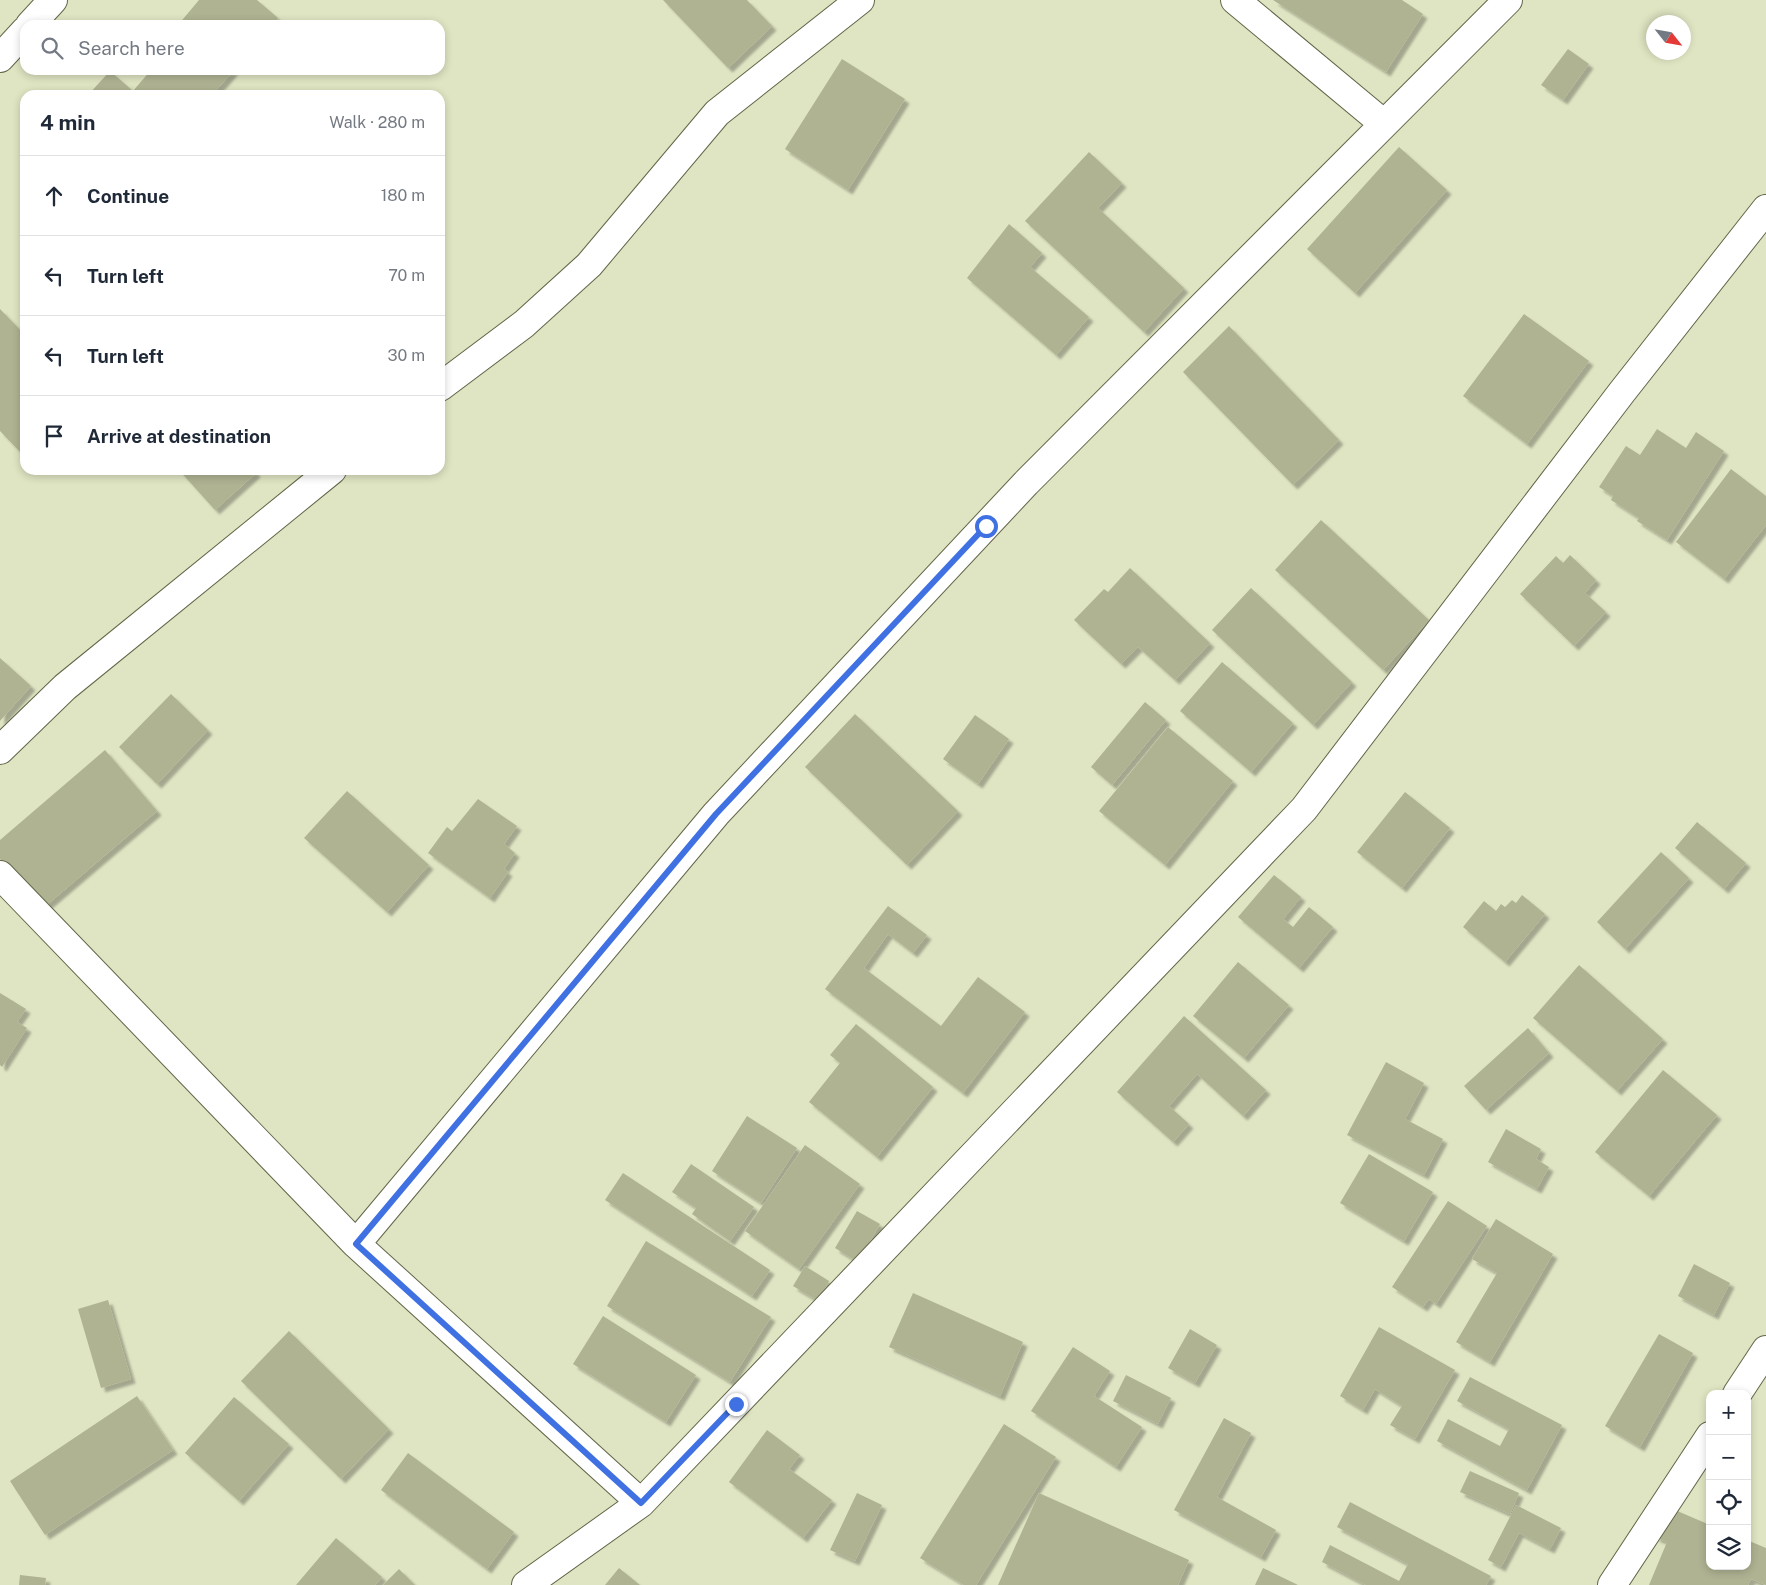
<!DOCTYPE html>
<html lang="en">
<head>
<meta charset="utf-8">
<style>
  :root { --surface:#fff; --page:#f2f2f3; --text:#1f2937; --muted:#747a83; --line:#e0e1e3 }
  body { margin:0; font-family:"Public Sans",sans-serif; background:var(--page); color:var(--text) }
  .controls { position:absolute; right:15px; bottom:15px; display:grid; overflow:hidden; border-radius:10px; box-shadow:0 2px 8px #0003 }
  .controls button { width:45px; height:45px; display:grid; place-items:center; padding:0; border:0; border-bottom:1px solid var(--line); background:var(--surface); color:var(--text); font:25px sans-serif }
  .compass { position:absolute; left:1646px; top:15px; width:45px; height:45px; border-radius:50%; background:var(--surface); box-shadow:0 2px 8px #0003; rotate:121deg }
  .stop { position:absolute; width:15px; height:15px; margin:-11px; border:4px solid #4071e2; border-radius:50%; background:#fff }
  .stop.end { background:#4071e2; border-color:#fff; box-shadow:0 1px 5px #0008 }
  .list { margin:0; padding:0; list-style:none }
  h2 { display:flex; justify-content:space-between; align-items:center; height:65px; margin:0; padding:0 20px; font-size:21px }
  h2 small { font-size:16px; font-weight:400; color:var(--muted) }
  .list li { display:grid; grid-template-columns:32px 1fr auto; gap:15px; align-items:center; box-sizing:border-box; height:80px; padding:0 20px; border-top:1px solid var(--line) }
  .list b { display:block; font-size:19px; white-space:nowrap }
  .list em { font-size:16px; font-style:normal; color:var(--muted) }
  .icon { flex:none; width:28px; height:28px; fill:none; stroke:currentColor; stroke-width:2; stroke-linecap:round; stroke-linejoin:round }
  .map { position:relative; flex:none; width:1766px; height:1585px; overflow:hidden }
  .search { position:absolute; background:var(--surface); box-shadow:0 2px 8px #0003; left:20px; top:20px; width:425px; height:55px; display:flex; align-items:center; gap:12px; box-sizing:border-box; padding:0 18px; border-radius:15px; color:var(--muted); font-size:19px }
  .panel { position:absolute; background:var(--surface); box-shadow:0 2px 8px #0003; left:20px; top:90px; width:425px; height:385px; border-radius:15px }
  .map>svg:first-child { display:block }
  .building { fill:#afb392; filter:url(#shadow) }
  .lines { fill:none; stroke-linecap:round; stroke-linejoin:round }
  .street-casing { stroke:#626648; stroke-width:30 }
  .street { stroke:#fff; stroke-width:28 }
  .route { stroke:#4071e2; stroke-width:6 }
</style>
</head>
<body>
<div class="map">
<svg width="1766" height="1585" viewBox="0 0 1766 1585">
  <defs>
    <filter id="shadow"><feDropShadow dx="4.5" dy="4.5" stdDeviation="1" flood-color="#0004"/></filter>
  </defs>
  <rect width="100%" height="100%" fill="#dfe4c2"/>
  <path class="building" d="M199 0H257L278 18 272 25H178Z
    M663 0H747L772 26 728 68Z
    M1273 0H1402L1423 14 1386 72Z
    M1568 49 1589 64 1563 100 1541 85Z
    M842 59 905 99 848 190 785 149Z
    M151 70H234L212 95H88L110 71 133 91Z
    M1399 147 1447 190 1355 293 1307 249Z
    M1089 152 1122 183 1098 208 1184 288 1144 332 1025 221Z
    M1009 224 1042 253 1030 267 1089 317 1056 355 967 278Z
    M0 309 25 335V457L0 431Z
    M1524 314 1589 361 1527 444 1463 396Z
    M1229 326 1339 440 1293 485 1183 372Z
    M1657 429 1686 448 1696 432 1724 451 1667 540 1637 521 1639 518 1611 500 1613 496 1599 487 1626 446 1640 455Z
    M1731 469 1766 496V525L1724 579 1676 542Z
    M179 470H254L256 473 215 510Z
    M1321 520 1429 620 1383 670 1275 570Z
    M1570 555 1596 580 1585 593 1606 612 1574 646 1520 594 1556 556 1563 563Z
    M1130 568 1210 643 1175 680 1138 647 1121 664 1074 620 1104 589 1108 592Z
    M1251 588 1352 682 1313 725 1212 630Z
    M0 658 31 686 0 721Z
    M1222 662 1293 723 1251 772 1180 711Z
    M171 694 208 730 157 784 119 747Z
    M1145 702 1166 720 1112 785 1091 767Z
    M855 714 958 811 907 865 805 767Z
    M975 715 1009 739 978 784 943 759Z
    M1168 727 1233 781 1165 865 1099 811Z
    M105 750 157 811 42 909 0 859V840Z
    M347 791 429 865 387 912 304 838Z
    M1405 792 1450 828 1402 888 1357 852Z
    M478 799 517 826 504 844 515 853 504 869 508 872 490 898 428 853 447 827 452 831Z
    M1697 822 1746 863 1724 889 1675 848Z
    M1661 852 1689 878 1625 949 1597 922Z
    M1274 875 1301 897 1283 919 1293 927 1309 907 1333 927 1299 968 1238 917Z
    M1522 895 1545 914 1505 962 1463 927 1484 901 1496 911 1501 904 1505 907 1512 900 1516 903Z
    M888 906 927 935 913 953 888 934 864 968 941 1026 978 977 1025 1012 963 1093 825 989Z
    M1238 962 1289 1005 1244 1058 1193 1016Z
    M1579 965 1663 1039 1617 1091 1533 1018Z
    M0 993 26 1009 17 1022 27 1028 2 1067 0 1065Z
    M1184 1016 1266 1090 1243 1116 1197 1074 1169 1106 1189 1124 1173 1142 1117 1092Z
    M856 1024 933 1087 877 1157 809 1102 840 1063 830 1055Z
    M1528 1028 1549 1053 1486 1110 1464 1086Z
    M1386 1062 1424 1083 1405 1119 1443 1139 1424 1175 1347 1135Z
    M1663 1070 1717 1115 1649 1196 1595 1152Z
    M747 1116 797 1148 761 1203 712 1171Z
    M1506 1129 1541 1149 1536 1159 1549 1167 1537 1189 1488 1162Z
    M805 1145 860 1184 799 1269 745 1231Z
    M1369 1154 1433 1192 1404 1241 1340 1203Z
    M691 1164 754 1207 730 1241 692 1214 696 1208 672 1192Z
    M623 1173 770 1270 752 1296 605 1200Z
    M1448 1201 1487 1226 1436 1304 1429 1299 1423 1307 1392 1287Z
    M857 1211 880 1224 858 1262 835 1248Z
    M1496 1219 1553 1254 1490 1362 1456 1342 1497 1273 1472 1259Z
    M646 1241 771 1317 730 1382 607 1306Z
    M1694 1264 1730 1283 1714 1315 1678 1296Z
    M805 1266 829 1281 818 1301 793 1286Z
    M913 1293 1023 1342 1000 1396 889 1347Z
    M108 1300 131 1379 101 1388 78 1309Z
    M603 1316 696 1375 666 1422 573 1364Z
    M1379 1327 1455 1370 1415 1439 1390 1425 1402 1406 1375 1389 1363 1410 1340 1396Z
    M1190 1329 1217 1345 1195 1383 1168 1368Z
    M289 1331 389 1429 341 1479 241 1381Z
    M1659 1334 1693 1353 1640 1447 1605 1426Z
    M1073 1347 1110 1371 1094 1396 1142 1427 1116 1467 1031 1411Z
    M1126 1375 1171 1398 1158 1424 1113 1401Z
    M1470 1377 1562 1425 1527 1490 1437 1441 1448 1419 1500 1446 1509 1429 1457 1401Z
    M137 1396 173 1450 45 1535 10 1481Z
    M234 1397 289 1444 239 1501 185 1453Z
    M1224 1418 1251 1433 1217 1497 1276 1530 1261 1557 1174 1510Z
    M1004 1424 1056 1457 976 1585H964L920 1558Z
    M767 1430 800 1455 789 1469 832 1500 803 1538 729 1482Z
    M408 1453 514 1532 487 1569 381 1490Z
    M1470 1471 1519 1493 1510 1514 1460 1492Z
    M857 1493 882 1505 855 1561 830 1550Z
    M1039 1493 1189 1560 1178 1585H998Z
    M1350 1502 1491 1576 1486 1585H1366L1322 1562 1330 1545 1399 1581 1408 1564 1337 1527Z
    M1516 1505 1561 1528 1550 1549 1519 1533 1501 1567 1488 1560Z
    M1668 1507 1710 1525V1566H1747V1540L1766 1548V1585L1751 1579 1748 1585H1649L1667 1542 1655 1537Z
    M336 1538 382 1577 375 1585H296Z
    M619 1568 640 1585H605Z
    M1263 1568 1298 1585H1255Z
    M399 1569 415 1585H383Z
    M20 1575 46 1578 45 1585H19Z"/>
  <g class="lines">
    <defs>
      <path id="street" d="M1235 0 1384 124
        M30 25 53 0
        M0 58 25 31
        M440 387 524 324 589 265 717 113 860 0
        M0 750 65 687 332 470
        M0 875 356 1244 641 1503
        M356 1244 716 814 1026 483 1508 0
        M1737 1394 1766 1350
        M526 1585 641 1503 1304 809 1622 392 1766 209
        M1612 1585 1710 1436"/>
    </defs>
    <use href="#street" class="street-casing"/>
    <use href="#street" class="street"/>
  </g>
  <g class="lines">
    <path class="route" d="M736 1404 641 1503 356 1244 716 814 986 526"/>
  </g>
</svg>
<div class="controls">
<button>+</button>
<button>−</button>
<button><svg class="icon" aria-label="locate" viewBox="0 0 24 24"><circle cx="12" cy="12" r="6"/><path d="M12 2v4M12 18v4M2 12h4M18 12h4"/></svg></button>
<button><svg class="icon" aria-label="layers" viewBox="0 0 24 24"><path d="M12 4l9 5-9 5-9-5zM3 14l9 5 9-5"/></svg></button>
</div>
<svg class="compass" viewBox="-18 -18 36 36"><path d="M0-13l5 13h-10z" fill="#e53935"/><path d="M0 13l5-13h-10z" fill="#747a83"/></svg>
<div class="stop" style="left:986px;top:526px"></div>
<div class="stop end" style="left:736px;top:1404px"></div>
<div class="search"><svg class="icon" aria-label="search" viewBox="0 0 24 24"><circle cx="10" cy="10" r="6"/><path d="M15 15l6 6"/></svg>Search here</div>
<section class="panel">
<h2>4 min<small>Walk · 280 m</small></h2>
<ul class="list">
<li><svg class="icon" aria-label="ahead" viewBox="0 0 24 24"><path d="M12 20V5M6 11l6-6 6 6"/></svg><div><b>Continue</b></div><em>180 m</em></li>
<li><svg class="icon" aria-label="left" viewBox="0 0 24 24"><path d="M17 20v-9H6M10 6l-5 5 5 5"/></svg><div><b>Turn left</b></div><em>70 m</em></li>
<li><svg class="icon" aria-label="left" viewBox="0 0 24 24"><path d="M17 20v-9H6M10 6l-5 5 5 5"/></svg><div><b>Turn left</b></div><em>30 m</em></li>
<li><svg class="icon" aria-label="arrive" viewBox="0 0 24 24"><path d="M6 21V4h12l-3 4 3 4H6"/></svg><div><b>Arrive at destination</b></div></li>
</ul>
</section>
</div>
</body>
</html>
